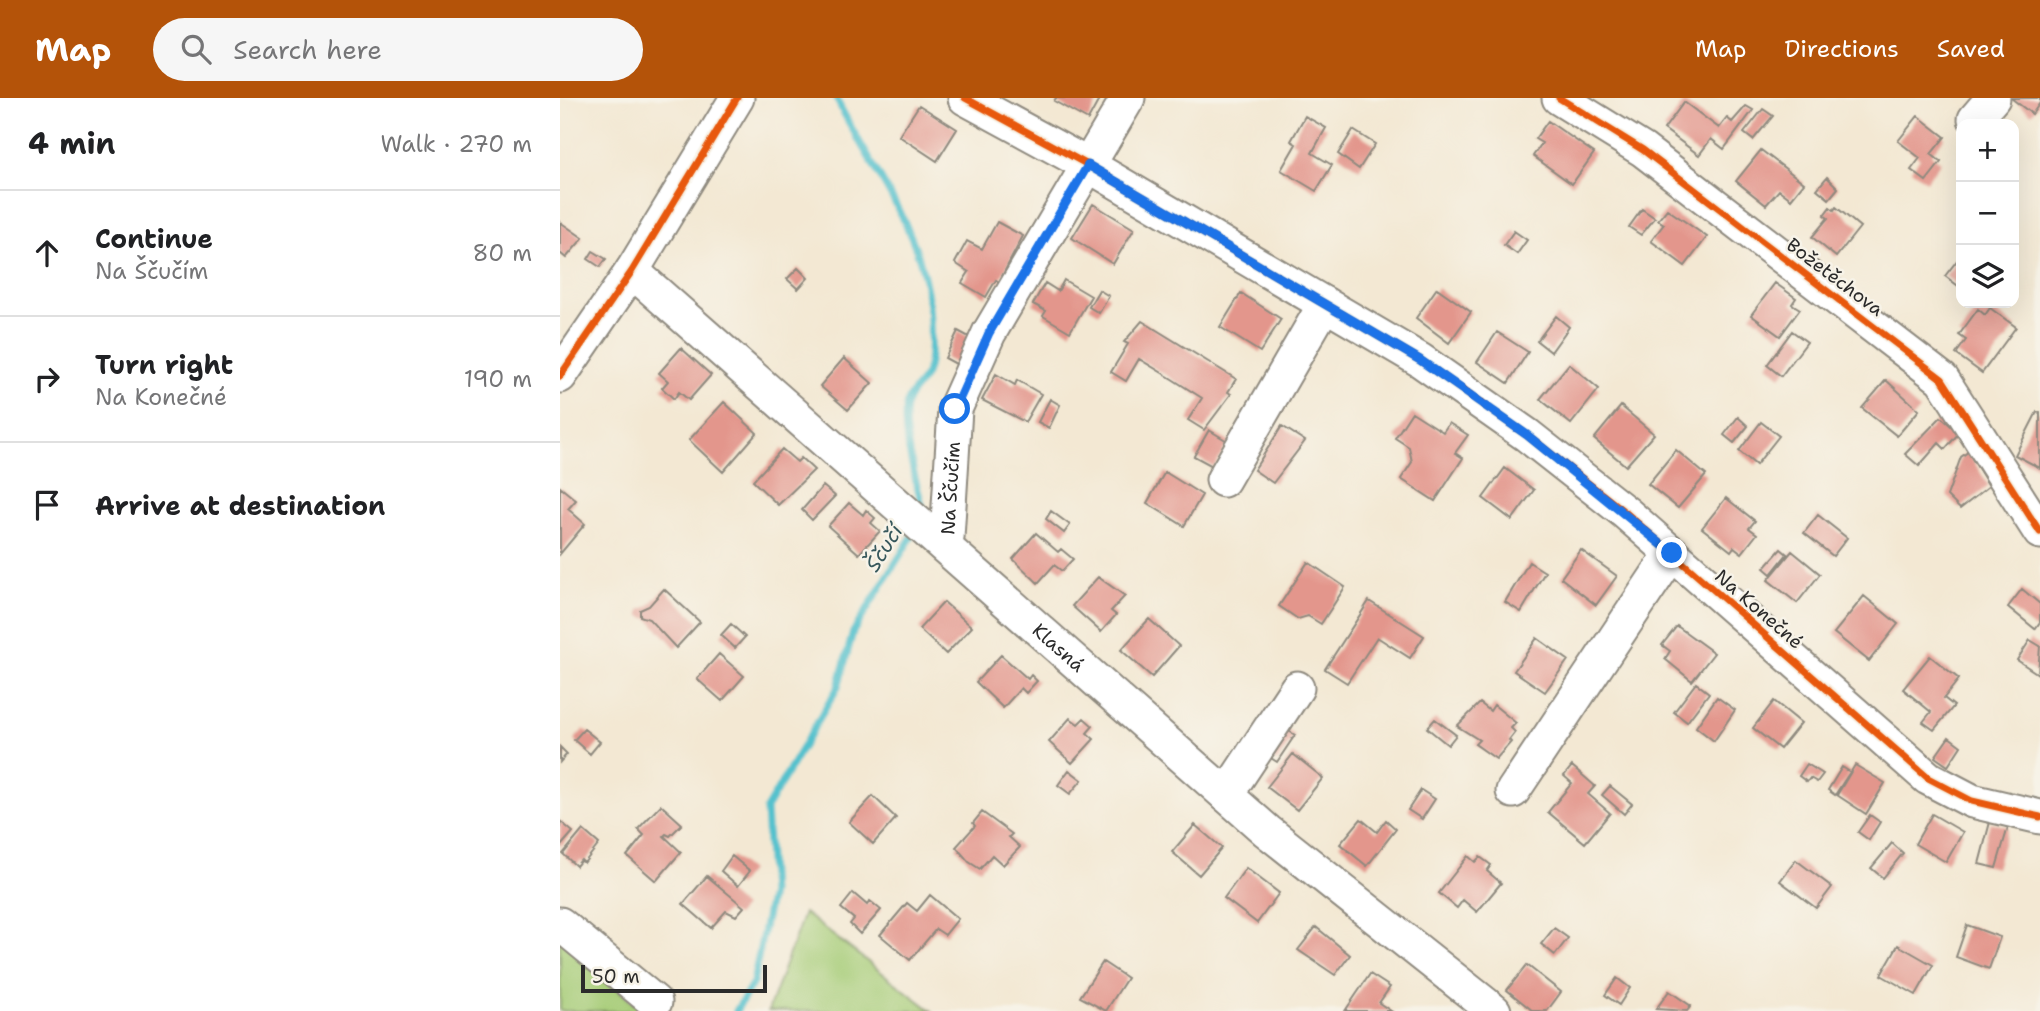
<!DOCTYPE html>
<html lang="en">
<head>
<meta charset="utf-8">
<style>
  :root { --surface:#fff; --page:#f6f6f6; --text:#202124; --muted:#757577; --line:#e0e0e0; --accent:#b45309 }
  body { margin:0; font-family:"Shantell Sans",sans-serif; background:var(--page); color:var(--text) }
  .controls { position:absolute; right:21px; top:21px; display:grid; overflow:hidden; border-radius:14px; box-shadow:0 7px 28px #0002 }
  .controls button { width:63px; height:63px; display:grid; place-items:center; padding:0; border:0; border-bottom:2px solid var(--line); background:var(--surface); color:var(--text); font:35px sans-serif }
  .scale { position:absolute; left:21px; bottom:18px; width:186px; box-sizing:border-box; padding-left:7px; border:4px solid #2b2b2b; border-top:0; font-size:19px; line-height:24px; white-space:nowrap; color:#2b2b2b; -webkit-text-stroke:5px #f7f3e8; paint-order:stroke }
  .stop { position:absolute; width:21px; height:21px; margin:-16px; border:5px solid #1a73e8; border-radius:50%; background:#fff }
  .stop.end { background:#1a73e8; border-color:#fff; box-shadow:0 2px 7px #0008 }
  .list { margin:0; padding:0; list-style:none }
  h2 { display:flex; justify-content:space-between; align-items:center; height:91px; margin:0; padding:0 28px; font-size:30px }
  h2 small { font-size:23px; font-weight:400; color:var(--muted) }
  .list li { display:grid; grid-template-columns:46px 1fr auto; gap:21px; align-items:center; box-sizing:border-box; height:126px; padding:0 28px; border-top:2px solid var(--line) }
  .list b { display:block; font-size:26px; white-space:nowrap }
  .list p { margin:0; font-size:23px; white-space:nowrap; color:var(--muted) }
  .list em { font-size:23px; font-style:normal; color:var(--muted) }
  .icon { flex:none; width:38px; height:38px; fill:none; stroke:currentColor; stroke-width:2; stroke-linecap:round; stroke-linejoin:round }
  .map { position:relative; flex:none; width:1480px; height:913px; overflow:hidden }
  header { display:flex; align-items:center; gap:42px; box-sizing:border-box; height:98px; padding:0 35px; background:var(--accent); color:#fff }
  header strong { font-size:33px }
  nav { display:flex; gap:38px; margin-inline-start:auto; font-size:24px }
  .search { width:490px; height:63px; background:var(--page); display:flex; align-items:center; gap:18px; box-sizing:border-box; padding:0 24px; border-radius:38px; color:var(--muted); font-size:26px }
  main { display:flex }
  aside { flex:1; background:var(--surface) }
  .map>svg:first-child { display:block }
  .green { fill:#a6cc77; stroke:#687c51; stroke-width:2 }
  .lines { fill:none; stroke-linecap:round; stroke-linejoin:round }
  .stream { stroke:#54c1cd; stroke-width:7 }
  .building { fill:#e3968c }
  .minor-casing { stroke:#8f8a7f; stroke-width:37 }
  .minor { stroke:#fff; stroke-width:33 }
  .cycleway-casing { stroke:#f7f3e8; stroke-width:11 }
  .cycleway { stroke:#e8590c; stroke-width:7 }
  .route { stroke:#1a73e8; stroke-width:9 }
  .labels { text-anchor:middle; dominant-baseline:central; stroke-width:5; stroke-linejoin:round; paint-order:stroke }
  .street-label { font-size:19px; fill:#2b2b2b; stroke:#f7f3e8 }
  .water-label { font-size:21px; font-style:italic; fill:#37585c; stroke:#f7f3e8 }
</style>
</head>
<body>
<header>
<strong>Map</strong>
<div class="search"><svg class="icon" aria-label="search" viewBox="0 0 24 24"><circle cx="10" cy="10" r="6"/><path d="M15 15l6 6"/></svg>Search here</div>
<nav><a>Map</a><a>Directions</a><a>Saved</a></nav>
</header>
<main>
<aside>
<h2>4 min<small>Walk · 270 m</small></h2>
<ul class="list">
<li><svg class="icon" aria-label="ahead" viewBox="0 0 24 24"><path d="M12 20V5M6 11l6-6 6 6"/></svg><div><b>Continue</b><p>Na Ščučím</p></div><em>80 m</em></li>
<li><svg class="icon" aria-label="right" viewBox="0 0 24 24"><path d="M7 20v-9h11M14 6l5 5-5 5"/></svg><div><b>Turn right</b><p>Na Konečné</p></div><em>190 m</em></li>
<li><svg class="icon" aria-label="arrive" viewBox="0 0 24 24"><path d="M6 21V4h12l-3 4 3 4H6"/></svg><div><b>Arrive at destination</b></div></li>
</ul>
</aside>
<div class="map">
<svg width="1480" height="913" viewBox="0 0 1480 913">
  <rect width="100%" height="100%" fill="#f7f3e8"/>
  <filter id="ink" filterUnits="userSpaceOnUse"><feTurbulence type="fractalNoise" baseFrequency=".0143" numOctaves="2"/><feDisplacementMap in="SourceGraphic" scale="14" xChannelSelector="R" yChannelSelector="G"/><feConvolveMatrix kernelMatrix="1 2 1 2 8 2 1 2 1" color-interpolation-filters="sRGB"/></filter>
  <filter id="wash" filterUnits="userSpaceOnUse"><feTurbulence type="fractalNoise" baseFrequency=".00686" numOctaves="4" result="noise"/><feDisplacementMap in="SourceGraphic" scale="28" xChannelSelector="R" yChannelSelector="G"/><feGaussianBlur stdDeviation="1.57" result="paint"/><feColorMatrix in="noise" values="0 0 0 0 0 0 0 0 0 0 0 0 0 0 0 0 0 1.4 0 .05"/><feComposite in="paint" operator="in"/></filter>
  <g filter="url(#wash)">
    <rect width="100%" height="100%" fill="#f3e8d3"/>
    <path class="green" d="M244 815 372 913H208Z
      M0 838 82 913H0Z"/>
    <g class="lines">
      <path class="stream" d="M276 0C307 65 355 120 367 193 370 212 374 261 365 278 360 287 350 294 347 304 339 331 358 387 364 416
        M176 913 193 885 211 795 206 711 278 589 293 534 354 435"/>
    </g>
    <g id="blocks">
      <path class="building" d="M496 0H540L528 22 494 3Z
        M1451 0H1480V5L1472 16Z
        M1124 4 1159 30 1167 20 1172 24 1186 8 1193 12 1164 51 1151 41 1139 57 1104 31Z
        M359 7 397 31 377 63 339 38Z
        M1203 11 1213 18 1193 42 1184 35Z
        M745 18 766 30 752 55 772 67 756 93 721 72 736 46 731 43Z
        M1358 18 1385 39 1371 56 1381 64 1366 83 1351 72 1360 60 1338 43Z
        M988 23 1034 55 1012 86 973 58 982 45 975 41Z
        M793 32 815 46 799 71 778 56Z
        M1201 52 1244 85 1231 101 1219 92 1206 107 1176 83Z
        M1267 79 1278 90 1269 101 1257 91Z
        M533 106 574 131 553 166 512 140Z
        M1270 109 1274 112 1276 109 1300 129 1276 159 1252 139 1268 120 1264 117Z
        M1082 111 1095 120 1081 137 1069 129Z
        M1107 111 1147 139 1125 168 1091 143 1104 126 1098 122Z
        M0 124 23 140 6 160 0 155Z
        M437 124 463 138 439 184 436 182 426 199 402 185 409 174 395 165 407 143 422 151Z
        M954 133 967 142 957 156 944 147Z
        M33 153 46 161 40 169 28 161Z
        M1399 160 1401 162V190L1385 178Z
        M238 170 248 180 238 191 227 181Z
        M504 182 531 198 510 234 483 218 486 213 473 206 485 185 498 193Z
        M1215 185 1236 200 1232 206 1240 211 1220 238 1191 217Z
        M877 190 911 214 889 245 856 220Z
        M539 192 549 198 539 215 529 209Z
        M681 195 721 221 700 254 660 229Z
        M1430 210 1456 229 1422 275 1396 256 1406 242 1399 237 1418 211 1425 217Z
        M996 218 1009 229 991 254 977 243Z
        M582 223 676 281 668 294 671 296 644 332 628 322 642 300 609 279 579 261 566 283 551 274 568 246 564 244Z
        M398 233 411 240 398 267 385 260Z
        M1232 233 1247 244 1221 278 1207 267Z
        M937 234 968 254 948 285 917 264Z
        M121 250 151 277 129 302 119 294 114 301 102 290 108 283 99 275Z
        M284 260 312 285 288 312 260 288Z
        M1009 266 1039 291 1011 326 980 301Z
        M436 276 455 287 457 282 481 296 465 324 422 302Z
        M1326 282 1359 312 1337 338 1302 310Z
        M490 301 500 307 489 330 478 324Z
        M164 304 197 335 163 374 129 342Z
        M1061 308 1094 336 1066 368 1034 341Z
        M852 314 883 334 889 325 908 337 895 355 903 360 875 403 841 381 852 364 849 349 835 340Z
        M1477 314 1480 315V370L1455 357Z
        M1178 319 1188 328 1174 345 1164 337Z
        M1381 319 1399 335 1385 351 1379 345 1359 368 1345 356Z
        M1201 324 1219 338 1196 367 1179 353Z
        M722 328 745 343 713 385 694 372Z
        M649 332 669 344 654 369 634 358Z
        M222 351 237 364 241 360 254 372 218 407 193 383Z
        M1116 352 1146 377 1118 410 1088 386Z
        M1408 354 1429 388 1400 411 1387 398 1401 359Z
        M945 370 974 392 952 422 923 400Z
        M605 374 642 397 624 428 587 405Z
        M263 388 275 398 252 422 242 412Z
        M0 389 16 402 8 411 25 426 0 456Z
        M1166 400 1195 423 1189 430 1197 436 1182 455 1174 449 1171 453 1142 430Z
        M289 405 303 417 306 412 315 420 311 425 320 433 299 456 268 428Z
        M491 413 510 427 504 435 486 421Z
        M1258 417 1287 440 1273 458 1244 435Z
        M476 435 498 454 501 451 513 461 502 473 494 467 478 485 453 461Z
        M1221 451 1227 456 1211 476 1204 470Z
        M1021 452 1057 478 1036 507 1001 480Z
        M1232 453 1260 476 1237 505 1208 482Z
        M748 464 785 489 761 526 748 518 738 521 719 508Z
        M969 464 985 474 961 514 945 504Z
        M538 479 565 498 551 513 556 517 541 534 512 508Z
        M104 491 140 524 116 550 89 521 80 518V512L89 508Z
        M1462 491 1480 506V524L1475 531 1448 509Z
        M1304 498 1338 526 1309 563 1274 535Z
        M809 503 864 538 850 560 817 539 787 585 765 571Z
        M384 504 412 529 386 556 359 531Z
        M589 521 619 548 592 579 561 552Z
        M171 526 185 539 175 550 161 537Z
        M1117 528 1154 555 1132 583 1105 561 1110 553 1102 547Z
        M977 540 1008 562 985 594 954 573Z
        M1470 542 1480 548 1478 576 1457 562Z
        M159 556 184 578 162 603 137 581Z
        M441 557 468 581 471 577 477 583 466 595 461 590 443 610 416 584Z
        M1370 558 1399 581 1384 600 1394 608 1374 632 1363 624 1371 614 1343 591Z
        M1136 585 1149 595 1127 624 1114 614Z
        M1157 599 1175 612 1154 643 1136 629Z
        M1214 603 1241 625 1220 651 1193 630Z
        M920 605 930 613 934 607 956 625 951 630 955 634 949 642 951 644 936 661 915 646 919 642 897 628Z
        M510 620 518 626 524 620 533 628 527 635 534 641 512 665 489 644Z
        M875 621 896 637 888 647 867 630Z
        M721 628 735 637 717 664 703 655Z
        M24 631 40 644 30 656 14 642Z
        M1389 639 1401 648 1388 668 1375 659Z
        M0 649 7 656 0 664Z
        M733 656 763 680 737 712 707 689Z
        M1247 666 1263 676 1257 684 1250 680 1247 684 1239 678Z
        M1295 667 1325 685 1306 716 1277 697Z
        M1012 668 1035 688 1028 696 1050 715 1025 745 988 714 1012 685 1004 678Z
        M1282 669 1290 674 1275 697 1268 692Z
        M509 672 522 682 510 696 498 687Z
        M1050 688 1072 706 1064 716 1042 697Z
        M861 692 875 701 862 721 848 712Z
        M313 698 336 720 313 746 289 724Z
        M101 707 122 726 110 738 106 736 104 738 121 754 96 783 67 758 84 737 78 731Z
        M422 714 452 736 449 739 460 749 443 767 432 757 420 771 409 764 396 749 415 728 413 725Z
        M1372 716 1403 734 1386 764 1355 746Z
        M1310 717 1320 724 1309 742 1298 734Z
        M801 721 817 734 826 722 836 731 807 768 780 746Z
        M0 723 13 734 0 749Z
        M1430 724 1448 729 1436 770 1419 766Z
        M635 727 662 750 639 777 612 754Z
        M23 732 39 746 24 765 21 762 16 768 3 756Z
        M1332 745 1343 755 1323 780 1311 770Z
        M172 758 190 773 178 788 161 773Z
        M908 758 915 764 920 759 931 767 927 773 941 785 917 814 903 802 897 810 879 795Z
        M1236 762 1272 789 1256 810 1220 783Z
        M686 770 719 795 697 825 664 800Z
        M147 778 184 809 176 818 166 813 151 830 123 806Z
        M293 795 307 807 310 803 321 812 300 836 290 826 294 821 281 810Z
        M370 797 398 821 385 837 376 831 350 862 320 837 347 805 357 813Z
        M1407 827 1440 839 1429 871 1396 859Z
        M756 829 790 857 775 877 738 852Z
        M994 830 1008 840 995 857 981 846Z
        M1338 847 1373 867 1356 897 1321 877Z
        M543 864 567 880 546 913 520 899Z
        M967 867 1001 894 987 913H973L947 892Z
        M810 876 830 889 819 905 831 913H785Z
        M1057 880 1070 890 1059 907 1045 897Z
        M1109 893 1131 908 1127 913 1096 911Z"/>
    </g>
  </g>
  <g filter="url(#ink)">
    <use href="#blocks" fill-opacity="0" stroke="#8f8a7f" stroke-width="2"/>
    <g class="lines">
      <defs>
        <g id="minor">
          <path d="M405 0 528 67 860 262 967 337 1066 415 1368 680 1412 703 1480 719"/>
          <path d="M999 0 1083 52 1382 281 1480 434"/>
          <path d="M1415 21 1433 0"/>
          <path id="s1" d="M72 173 707 733 934 913"/>
          <path d="M0 278 72 173 177 0"/>
          <path d="M663 382 765 206"/>
          <path id="s2" d="M383 447 387 440 395 311 429 235 568 0"/>
          <path d="M953 693 1112 455"/>
          <path d="M666 697 737 590"/>
          <path d="M0 826 95 904"/>
        </g>
      </defs>
      <use href="#minor" class="minor-casing"/>
      <use href="#minor" class="minor"/>
      <defs>
        <path id="cycleway" d="M405 0 528 67 860 262 967 337 1066 415 1368 680 1412 703 1480 719
          M999 0 1083 52 1382 281 1480 434
          M0 278 72 173 177 0"/>
      </defs>
      <use href="#cycleway" class="cycleway-casing"/>
      <use href="#cycleway" class="cycleway"/>
    </g>
  </g>
  <g class="lines" filter="url(#ink)">
    <path class="route" d="M395 311 429 235 528 67 860 262 967 337 1112 455"/>
  </g>
  <g class="labels">
    <g class="street-label">
      <text transform="translate(1275 179) rotate(37)">Božetěchova</text>
      <text stroke="none"><textPath href="#s2" startOffset="58">Na Ščučím</textPath></text>
      <text transform="translate(1199 511) rotate(41)">Na Konečné</text>
      <text stroke="none"><textPath href="#s1" startOffset="569">Klasná</textPath></text>
    </g>
    <g class="water-label">
      <text transform="translate(324 450) rotate(-58)">Ščučí</text>
    </g>
  </g>
</svg>
<div class="controls">
<button>+</button>
<button>−</button>
<button><svg class="icon" aria-label="layers" viewBox="0 0 24 24"><path d="M12 4l9 5-9 5-9-5zM3 14l9 5 9-5"/></svg></button>
</div>
<div class="scale">50 m</div>
<div class="stop" style="left:395px;top:311px"></div>
<div class="stop end" style="left:1112px;top:455px"></div>
</div>
</main>
</body>
</html>
